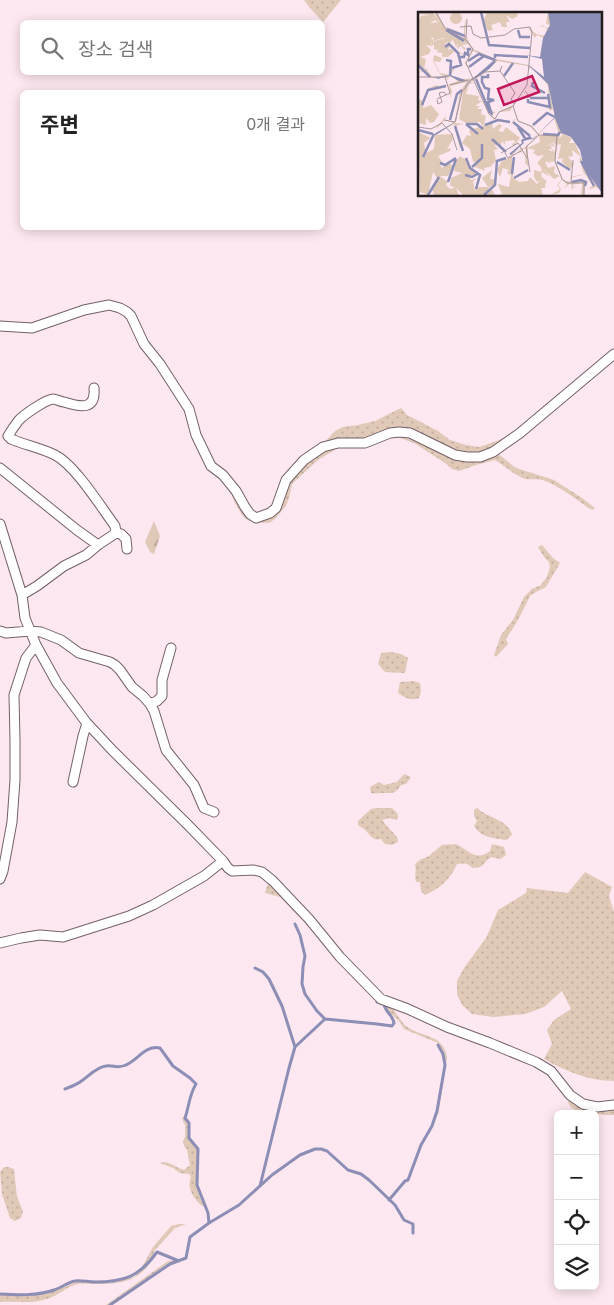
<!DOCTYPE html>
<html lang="ko">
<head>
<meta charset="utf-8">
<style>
  :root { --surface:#fff; --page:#f6f6f6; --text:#222; --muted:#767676; --line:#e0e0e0 }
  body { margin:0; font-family:Inter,"Noto Sans KR",sans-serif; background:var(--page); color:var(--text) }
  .controls { position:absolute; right:15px; bottom:15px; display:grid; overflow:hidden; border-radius:8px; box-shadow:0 2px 12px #0003 }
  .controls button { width:45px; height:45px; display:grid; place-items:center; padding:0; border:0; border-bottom:1px solid var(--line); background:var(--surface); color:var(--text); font:25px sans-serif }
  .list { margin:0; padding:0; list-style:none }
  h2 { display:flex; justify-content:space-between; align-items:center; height:65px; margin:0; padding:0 20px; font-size:21px }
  h2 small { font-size:16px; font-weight:400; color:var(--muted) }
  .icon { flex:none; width:28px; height:28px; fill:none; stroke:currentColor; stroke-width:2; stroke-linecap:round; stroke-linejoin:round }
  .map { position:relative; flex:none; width:614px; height:1305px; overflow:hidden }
  .search { position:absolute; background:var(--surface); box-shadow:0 2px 12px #0003; left:20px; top:20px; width:305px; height:55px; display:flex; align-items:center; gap:12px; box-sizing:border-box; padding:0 18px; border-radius:8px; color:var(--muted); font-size:19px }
  .panel { position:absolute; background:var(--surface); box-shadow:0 2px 12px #0003; left:20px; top:90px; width:305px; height:140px; border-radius:8px }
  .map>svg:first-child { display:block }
  .grass { fill:url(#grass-dots) }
  .forest { fill:url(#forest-firs) }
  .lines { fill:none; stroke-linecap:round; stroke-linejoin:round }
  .stream { stroke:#8c8eb5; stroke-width:3 }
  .street-casing { stroke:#736169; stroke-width:11 }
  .street { stroke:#fff; stroke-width:9 }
  .inset-river { fill:none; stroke:#8c8eb5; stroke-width:2.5 }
  .inset-road { fill:none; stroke:#a6969d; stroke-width:1 }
  .view { fill:#c2185b; fill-opacity:0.15; stroke:#c2185b; stroke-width:2.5 }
  .inset-edge { fill:none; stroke:#241d20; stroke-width:2.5 }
</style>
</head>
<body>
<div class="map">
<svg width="614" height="1305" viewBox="0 0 614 1305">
  <defs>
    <pattern id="grass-dots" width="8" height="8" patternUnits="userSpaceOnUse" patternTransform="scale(1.25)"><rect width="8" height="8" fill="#e1c9b8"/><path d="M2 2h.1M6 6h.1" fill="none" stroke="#c1ac9e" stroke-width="1.8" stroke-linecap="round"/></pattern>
    <pattern id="forest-firs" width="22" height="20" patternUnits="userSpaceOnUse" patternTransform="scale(1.25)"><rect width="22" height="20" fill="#e1c9b8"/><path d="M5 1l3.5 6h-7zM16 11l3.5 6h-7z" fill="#c1ac9e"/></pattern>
  </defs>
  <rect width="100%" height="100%" fill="#fde7f0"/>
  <path class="grass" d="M304 0H341L323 22 310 8Z
    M401 408 407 415 438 431 450 440 466 445 479 447 494 442 519 431 502 444 479 453 462 454 418 433 364 441 322 445 335 431 343 427 358 425 375 421Z
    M394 436C434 439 454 479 497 453L516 468 554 480 582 498 595 508 592 510C576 500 562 487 545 481 539 478 532 480 525 479 514 475 505 466 495 460L476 465 459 471 452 469 445 463 414 443Z
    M338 448 318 460 292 484 289 498 286 506 275 519 269 523 253 522 247 520 242 515 235 503 227 483 243 509 267 518 285 488 304 462 327 449Z
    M542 545 553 558 560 563 546 587 534 593 530 596 517 622 506 639 508 644 496 657 494 655 501 635 513 620 524 597 532 589 541 585 547 577 550 567 549 562 544 557 538 547Z
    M391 652 401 654 408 658 405 673 385 672 378 664 381 653Z
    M413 681 420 683 421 691 419 698C411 701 405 698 398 693L400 682Z
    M404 774 411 777 406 784 401 785C396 794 392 793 384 793 379 793 376 794 371 793L370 787 379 782 384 785 397 782Z
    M377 808H392L398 814 397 820 389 818 382 820 386 825 397 837 398 842 392 845 385 844 381 839C371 841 371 835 365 830 363 828 360 827 358 825V821L371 809Z
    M477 808C487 818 508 819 512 835L506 840C494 838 481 838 474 826L477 821 474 816V810Z
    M456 844C468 850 476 862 490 851L492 844 504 847 506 855 500 859 491 857C481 864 487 867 472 868 469 863 463 863 457 864 451 878 440 889 425 895L421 891 420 882H416C414 876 417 871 415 864L420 860 429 856 442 845Z
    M585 872 612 887 609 896 614 912V1081C588 1081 566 1071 544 1059L552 1044 547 1030 554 1020 571 1009 562 991 544 1007 525 1014 493 1017 472 1014 462 1005 457 994V981L464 968 486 938 491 927 498 910 526 893 527 888 568 893Z
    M269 880 390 1004C395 1011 400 1021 406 1026 421 1038 444 1033 447 1058L438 1116 437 1113 445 1065 442 1049 438 1043 404 1029 399 1021 385 1008V1004L375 1000 345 969 307 925 280 897 265 893Z
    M565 1095C581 1112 593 1107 614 1108V1115C604 1115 577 1115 570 1106 568 1103 567 1098 565 1095Z
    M189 1108 185 1119 188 1124V1138L197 1149 196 1186 204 1207C195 1202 186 1188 191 1177L189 1174 180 1173 173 1168 160 1163C170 1160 175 1168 184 1170L190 1165 187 1150 184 1146 183 1141 185 1137V1125L182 1119Z
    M4 1167H8L14 1169 17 1197 23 1211 21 1218 15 1221 10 1218 2 1194 0 1172Z
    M179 1224H186L175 1228 155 1250 151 1260 142 1267 153 1247 171 1226Z
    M152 1260C138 1283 118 1284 94 1284 89 1284 83 1283 78 1284 67 1286 58 1296 47 1299 32 1304 15 1301 0 1302V1295H36L51 1292 77 1282 110 1283 134 1277Z
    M174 1260 177 1261 169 1263 109 1305H106L168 1261Z"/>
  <path class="forest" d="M154 521 160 536 154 554 150 552 145 542Z"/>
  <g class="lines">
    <path class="stream" d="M295 924 300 935 305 956 303 967 302 984 305 994 317 1011 325 1019
      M255 968 263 972 269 979 282 1006 295 1047
      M65 1089C70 1087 76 1085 80 1082 88 1077 96 1067 106 1066 114 1065 117 1069 126 1065 138 1060 145 1045 160 1048L173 1066 190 1078 196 1084C189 1095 189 1107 185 1118L189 1123V1138L198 1149 197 1185 208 1213 209 1223
      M260 1186 289 1068 295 1047 325 1019 377 1024 392 1026 394 1023C393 1015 385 1012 384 1004L377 1002
      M389 1200 405 1181 408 1180 421 1145 432 1126 437 1111 445 1065 443 1054 438 1045
      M0 1294C18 1295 37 1296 54 1290 61 1288 68 1282 75 1281 81 1280 88 1282 95 1282 124 1282 139 1277 157 1252L179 1261
      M110 1305 170 1264 186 1258 190 1237 209 1223 239 1205 272 1175 300 1155 315 1149H321L327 1151 348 1170 361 1174 369 1180 395 1205 404 1220 413 1224V1233"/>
    <defs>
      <path id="street" d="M0 326 32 328 84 310 109 305 120 308 127 312 131 316 144 344 160 364 189 409 196 435 211 466 223 475 236 491 245 507 250 514 256 518 270 513 276 508 286 480 304 460 323 447 338 443H365L390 433 399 432 410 433 455 455 467 457H480L493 452 520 433 614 354
        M94 388C96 411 80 407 64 402 61 402 56 399 53 399 45 400 25 414 19 420 15 425 11 431 8 436L11 439C25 445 41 448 55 455 75 465 101 507 115 526L116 533
        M0 468 77 530 98 545
        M0 524 22 595 25 618 36 645 57 683 86 722 112 750 188 825 223 861 228 868 232 871 254 870 262 872 273 881 309 919 340 957 381 999 408 1009 447 1027 490 1043 536 1062 551 1071 570 1095 583 1104 597 1107 614 1105
        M22 595 37 586 64 566 86 555 98 545 116 533 121 534 126 539 127 549
        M0 631 6 633 30 631 41 632 61 640 79 653 110 662 115 665 120 670 132 687 143 696 150 704 154 711 166 750 194 785 204 808 214 812
        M150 704 157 701 162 696V680L171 648
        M73 782 83 736 87 723
        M0 879 3 871 12 822 15 780V741L14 695 26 658 36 645
        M0 943 21 938 40 935 63 937 129 916 153 905 204 876 223 861"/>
    </defs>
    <use href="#street" class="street-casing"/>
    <use href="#street" class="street"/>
  </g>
  <g transform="translate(418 12)">
    <rect width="184" height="184" fill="#fde7f0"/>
    <path d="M4 0H14L23 11 17 3 18 0 27 15 46 27V15L48 6 47 23 55 37 78 47 111 53 127 66 123 41 126 26 119 23 117 26 109 14 118 22 127 24 129 17 128 16 126 15H124L123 14V13L129 16 132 14 128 11 130 0 132 12 125 46 135 97 132 99 130 95V74L123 62 113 55 111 57V54L79 49 69 59 55 69 71 102 74 104 73 99 78 100 74 102 75 106 77 107 80 101 84 99 82 92 85 99 87 97 94 94H95L92 99 81 100 76 108 70 101 55 69 52 68 44 80 37 111 46 112 37 114 42 131V137L36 112 17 122 0 118 17 122 35 111 27 108 19 116H18L28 104 27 108 32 109 33 104 32 109 37 110 42 79 49 70 32 74 34 79 32 86 31 73 24 75 14 76 9 81V77L18 73 23 75 40 69 32 64 29 68 28 64 23 66H13L6 59 0 61 8 56 14 65H26L22 62 16 51 15 49 16 43 24 46 22 50 16 49 22 61 32 63 33 57H36L33 63 42 68 55 66 77 48 55 39 48 50 50 56 45 49 47 51 54 39H53L50 38 51 41 50 43 47 41V44L43 47 40 45 39 39 45 42H40L41 45H46L47 44 46 42V41H47L50 43V37H54L50 32 44 33 48 37 46 38 43 34 39 37 40 32H39V34L38 35 35 28 26 35 32 28 25 26 15 29 17 33 22 31 16 33 19 38 16 37V32L14 34 6 33V30H10L8 25 7 16 0 21V17L9 13 7 18 9 25 14 33 13 25 15 28 20 20 24 21 22 18 13 20 15 16H8L21 11 18 8 8 12 16 6 0 9 3 4 12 3 0 2ZM96 96 98 107 106 112 113 114 126 107 114 114 120 122 136 106V98L145 122 142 121 141 129 147 128 140 130 137 148 145 168 153 170 152 159V158L153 165 166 162 161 146H163L171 165 183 179 178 175 173 177 171 176 175 174 167 162 153 166V170L160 168 168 170 166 183H163L164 171 154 173 159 176 155 175 154 179 153 171 146 176 149 172 144 168 140 173 143 177 141 181 133 183 142 177 139 173 144 167 136 149 131 151 129 150 136 149 134 137 137 140 139 131 125 136 113 134 126 135 140 130 139 125 121 123 112 131 110 132V154L107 151 108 136 104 138 106 144 104 140 99 141 103 137 99 138 95 143 92 144 98 138 108 135 109 133 120 123 113 115 104 111 97 107 92 114 96 107H98ZM136 106 141 123H121V122ZM122 153 132 165 124 160 123 164 130 171 124 167 119 170 116 165V158L124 160Z" fill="#e1c9b8" fill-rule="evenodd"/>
    <path d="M32 6a6 6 0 1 1 12 0a6 6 0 1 1-12 0ZM69 0H99L100 4 94 7 88 3 92 10H88L89 15H84L82 10 73 13 75 18 70 19 65 10ZM12 5 16 7 12 11 21 10 13 20 21 17 24 20 17 27 13 25 14 31H6L13 38 11 42 2 45 8 47 6 57 0 53V8ZM32 25 36 27 28 31 26 35 31 31 35 35 32 33 30 38 34 37 36 40 30 45H24V41L18 40 21 38 16 37V29ZM51 69 56 71 51 72 48 82 61 84 60 88 64 89 57 94H62L59 97H64L63 102 68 104 66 113 74 111 75 117 81 112 84 114 80 119 85 120 88 115 102 126 96 134 93 132 97 131 96 128 87 129V133L84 129 83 133H76L80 137 76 138 78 149 72 155 66 156 67 159 55 154 62 149 55 150 52 137 44 131 49 123 53 124 51 118 65 114 62 110 48 111 41 107 45 80ZM0 86 6 90 5 96 13 93 21 102 16 110 12 111 8 106V113L0 111ZM0 120 13 126 6 131 8 141 16 137 17 123 34 122 35 127 29 137 33 136 32 139 20 144 25 151 22 152 24 156 31 151 35 154 30 164H22L30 170 28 173 32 177 37 176 32 173 33 166 44 161 36 159 38 149 42 144 48 148 51 157 57 158V163H46L55 165 52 166 53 168 60 166 55 169 57 179 58 175H70L64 166 74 158 72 167H76V173L71 175 69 182 74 177 77 183H45L38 176 41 183H16L14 177 19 166 15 160 10 183 2 180ZM145 122 154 126 151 131H157L163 145 154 138 155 144 150 145 156 152 152 157 144 150 145 146 140 147 143 132 137 133V130L126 135 135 132 137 135 132 133 134 137H130L135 140 136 149 127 150 130 156 137 154 136 161 142 164 136 167 119 151 126 143 120 144 115 141 117 138 109 136 122 130 121 124H139L141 127ZM94 144 95 166 101 170 110 169 112 165 119 172 123 167 128 168 127 176H123L125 183H84L80 172 91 175 93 163 89 161 91 158 85 156 82 165 79 158 83 150Z" fill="#e1c9b8"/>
    <path d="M130 0H184V181L166 156 162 138 153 125 143 121 137 106 120 122 114 127 105 129 106 131 94 142 93 143 91 142 104 131 103 128 112 124 115 127 137 105 130 72 111 54 79 48 74 54 71 57 58 66 50 70 47 76 44 81 38 109 36 111 18 123 16 122 37 110 44 81 50 69H41L32 64 23 66 20 67 18 66H15L32 63 51 69 78 49 76 47 68 44 55 38 79 48 112 54 126 65 124 47 108 43 122 45 125 26 132 13Z" fill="#8c8eb5"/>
    <path class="inset-river" d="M63 0 71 33 112 36M29 17 47 24M28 18 46 29M100 18 102 25H112M27 35 31 32 40 41 43 53 34 56M41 45H46L47 41 50 43V37H53M77 46V43L110 45M28 48 33 49 32 64M50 49 61 42 66 44M0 53 12 65M51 55 66 44 77 48M70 62V65H64V70L67 76 71 77 70 87 76 88 70 90 74 103M61 63 77 49M86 64 95 51M58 67 72 101M115 70 114 74 127 81M112 86H130M110 87V90L132 95 130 82M4 93 10 78 28 74M32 108 39 82 44 78M95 110 112 124M48 112H59L65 117M48 112 60 122M67 113 80 108 92 110M115 113 129 101 137 105M37 114 45 139M100 115 108 128M0 118 15 122M125 122 140 123 142 120M74 127 88 140M5 145 16 122M48 146 52 156 62 163 58 177M163 149 176 174M139 150 152 158M22 151 27 153 38 146M54 155 64 146V132M94 162 96 145M47 163 54 165 61 161M96 166 110 158M30 170 38 147M154 170 163 168 168 170 167 174M10 183 21 165M66 183 77 173 79 149 88 146"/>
    <path class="inset-road" d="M18 0 27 16 48 28 55 37 48 51 71 102 77 107 81 100 95 94 100 109 113 114 121 123 139 124 137 149 144 167 149 171H166V183M42 15 53 14 55 22 63 26 87 23 96 17 112 15 114 20 109 73 95 94M48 27 49 7M82 59 97 81 93 87 96 92M0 65H27L32 81 19 87M54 68 67 60 82 59 84 54M32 73 50 68M104 86 112 85 107 79M19 88 20 92 24 90 21 81 26 80 28 83M26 108 37 110 44 80 54 67M24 111 34 122 39 138M0 115 13 117 24 111M83 141 100 131 109 146M87 141 90 146 103 139M112 160 108 135 121 123M153 171 155 148"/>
    <path class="view" d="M114 64 121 80 86 93 80 77Z"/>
    <rect width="184" height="184" class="inset-edge"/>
  </g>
</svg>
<div class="controls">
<button>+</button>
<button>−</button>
<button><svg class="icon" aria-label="locate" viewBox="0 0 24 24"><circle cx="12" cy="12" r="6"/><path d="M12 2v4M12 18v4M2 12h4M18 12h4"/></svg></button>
<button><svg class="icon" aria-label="layers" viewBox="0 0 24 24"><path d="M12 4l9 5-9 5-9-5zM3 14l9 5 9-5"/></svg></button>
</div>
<div class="search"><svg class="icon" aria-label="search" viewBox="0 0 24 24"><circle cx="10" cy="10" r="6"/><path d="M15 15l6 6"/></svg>장소 검색</div>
<section class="panel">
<h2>주변<small>0개 결과</small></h2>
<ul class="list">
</ul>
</section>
</div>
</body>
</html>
